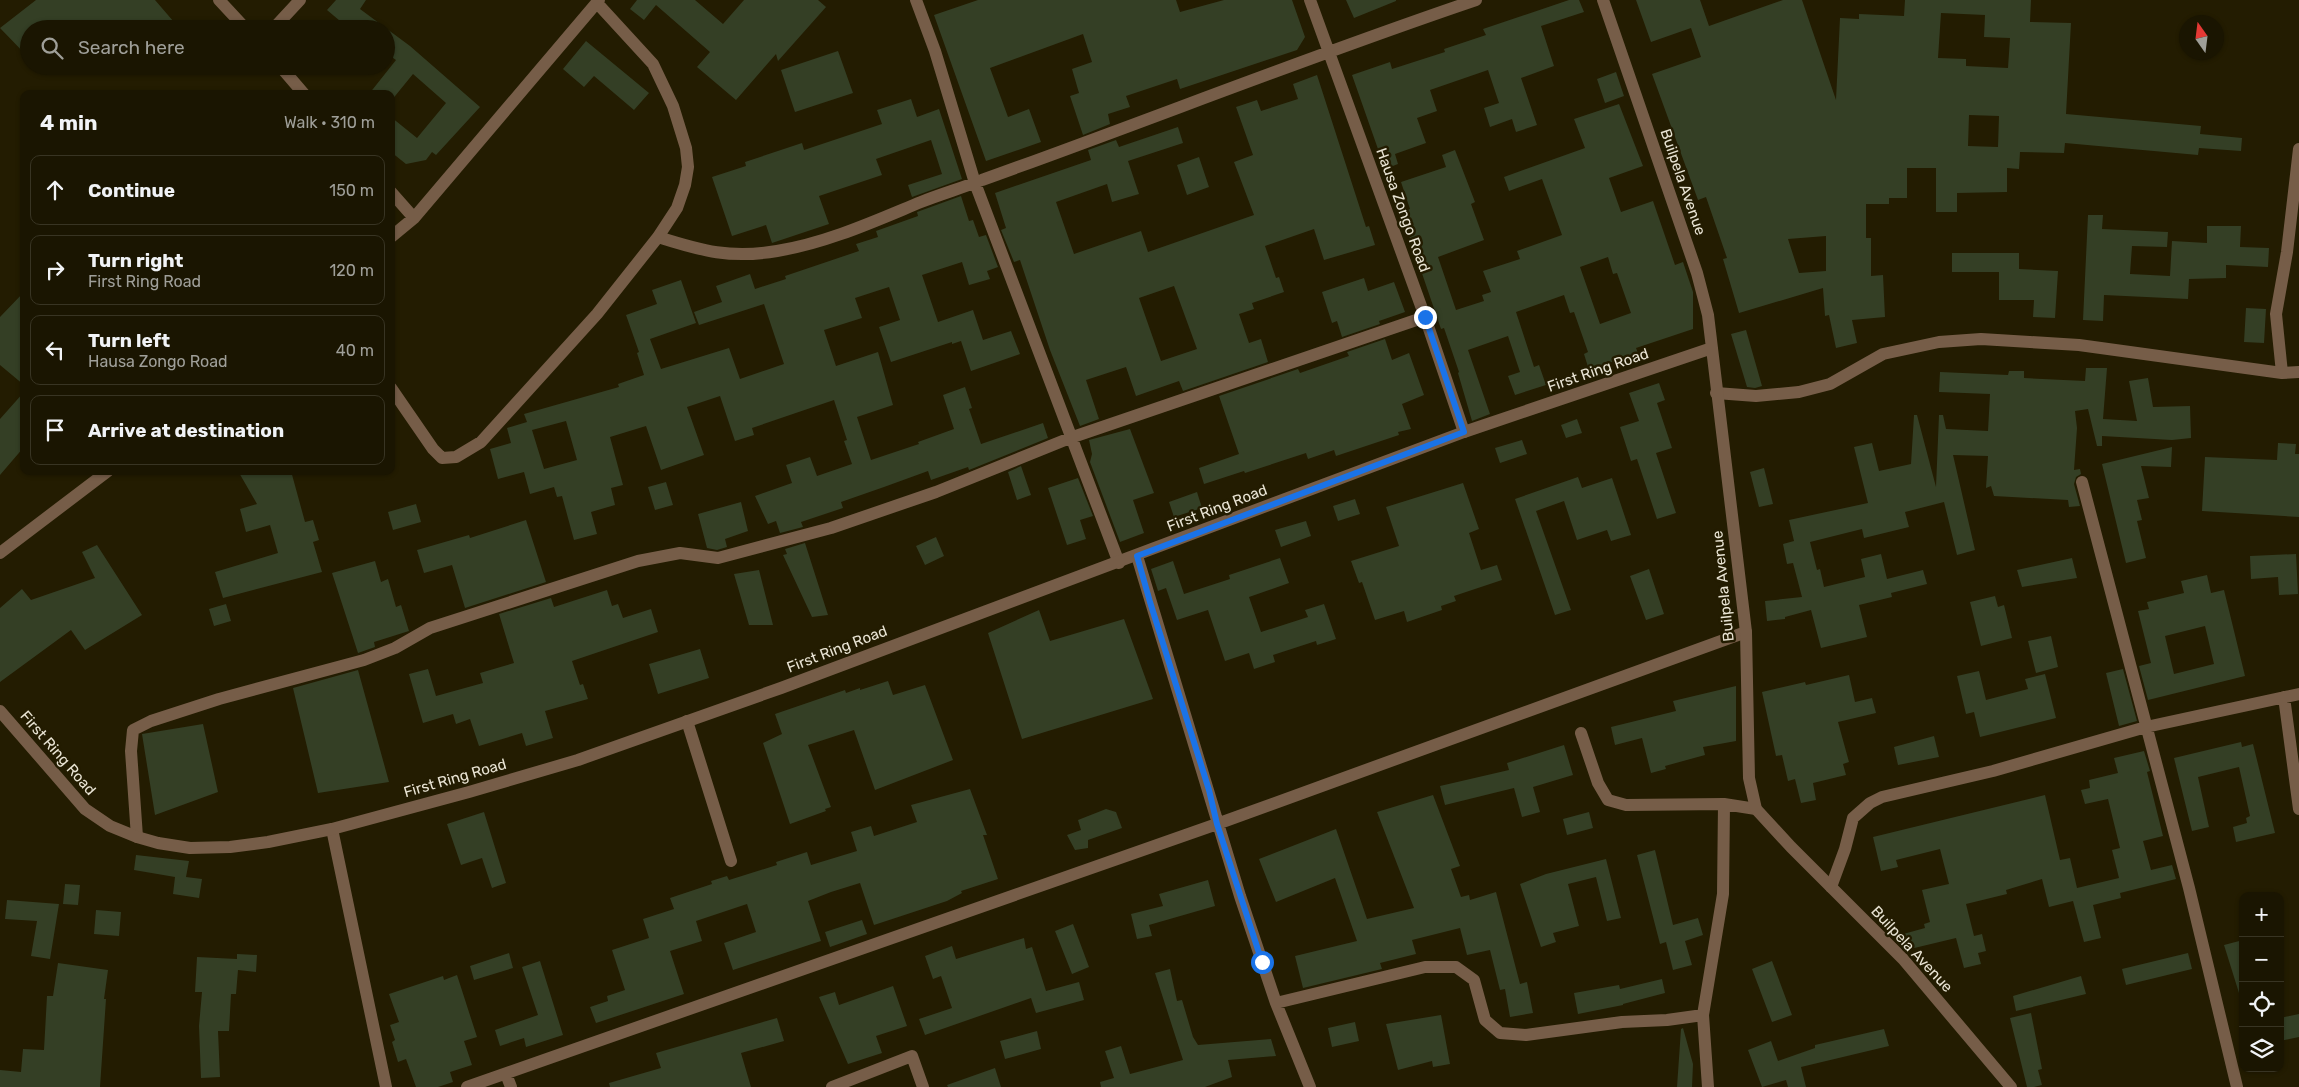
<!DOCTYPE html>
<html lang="en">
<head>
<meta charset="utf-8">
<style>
  :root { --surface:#1a1501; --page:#231e0b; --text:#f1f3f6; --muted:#9f9f99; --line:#383423 }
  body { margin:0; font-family:Rubik,sans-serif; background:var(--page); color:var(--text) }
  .controls { position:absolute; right:15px; bottom:15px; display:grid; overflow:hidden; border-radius:10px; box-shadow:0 1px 4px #0004 }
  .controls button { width:45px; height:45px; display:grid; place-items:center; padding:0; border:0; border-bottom:1px solid var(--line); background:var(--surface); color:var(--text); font:25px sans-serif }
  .compass { position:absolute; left:2179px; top:15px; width:45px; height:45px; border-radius:50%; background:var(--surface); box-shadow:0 1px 4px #0004; rotate:346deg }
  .stop { position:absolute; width:15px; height:15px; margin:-11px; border:4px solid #1a73e8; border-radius:50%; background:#fff }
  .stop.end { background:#1a73e8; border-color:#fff; box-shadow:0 1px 5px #0008 }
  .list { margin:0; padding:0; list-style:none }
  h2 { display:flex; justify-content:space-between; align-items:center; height:65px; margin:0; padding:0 20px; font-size:21px }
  h2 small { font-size:16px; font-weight:400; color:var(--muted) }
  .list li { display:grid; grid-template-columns:32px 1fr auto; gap:15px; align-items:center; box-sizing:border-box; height:70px; margin:0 10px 10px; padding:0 10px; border:1px solid var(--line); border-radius:10px }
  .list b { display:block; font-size:19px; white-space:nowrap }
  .list p { margin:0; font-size:16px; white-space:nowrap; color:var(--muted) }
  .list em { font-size:16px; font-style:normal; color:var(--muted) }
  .icon { flex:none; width:28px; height:28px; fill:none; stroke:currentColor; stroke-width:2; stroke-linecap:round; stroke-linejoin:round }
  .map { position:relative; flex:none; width:2299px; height:1087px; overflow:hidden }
  .search { position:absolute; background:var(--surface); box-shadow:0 1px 4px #0004; left:20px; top:20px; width:375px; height:55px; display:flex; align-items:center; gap:12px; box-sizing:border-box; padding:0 18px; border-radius:28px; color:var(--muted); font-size:19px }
  .panel { position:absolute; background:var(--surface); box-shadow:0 1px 4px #0004; left:20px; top:90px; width:375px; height:385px; border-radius:10px }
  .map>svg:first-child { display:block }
  .building { fill:#343f25; fill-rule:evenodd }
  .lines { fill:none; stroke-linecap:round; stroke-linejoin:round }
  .minor { stroke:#765d48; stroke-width:12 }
  .tertiary { stroke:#765d48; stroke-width:12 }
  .route { stroke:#1a73e8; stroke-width:6 }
  .labels { text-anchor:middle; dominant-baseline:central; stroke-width:5; stroke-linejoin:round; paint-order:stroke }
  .street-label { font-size:15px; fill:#e9e4d4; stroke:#231c01 }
</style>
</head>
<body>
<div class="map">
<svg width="2299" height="1087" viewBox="0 0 2299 1087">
  <rect width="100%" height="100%" fill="#231c01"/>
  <path class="building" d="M36 0H155L180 29H29V58L0 28Z
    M336 0H366L360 9 410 46 480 107 436 155 432 152 426 160 406 164 391 152V117L417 138 446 103 413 74 391 101V94H369L396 60 386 53V29H354L342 20 340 21 327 10Z
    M637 0H695L723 24 744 0H818L826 7 778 61 776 54 736 100 697 67 710 52 656 5 644 20 630 9Z
    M978 0H1176L1180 12 1224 0H1292L1305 37 1297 50 1180 89 1177 79 1126 96 1130 107 1108 114 1110 124 1083 135 1070 96 1079 93 1072 69 1092 62 1083 34 990 68 1008 117 1029 109 1041 142 986 161 934 15Z
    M1346 0H1396V1L1354 18Z
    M1569 0H1579L1584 12 1541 26 1554 66 1521 78 1537 125 1516 132 1512 119 1490 127 1484 108 1499 103 1488 70 1430 90 1437 111 1417 118 1426 143 1395 154 1398 164 1385 169 1352 75 1390 62 1392 69 1445 52 1444 49 1486 35 1483 29Z
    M1636 0H1700L1709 26 1783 0H1802L1836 100 1840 18 1859 19V14L1904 16 1905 0H2031L2030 22 2071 23 2066 114 2201 126 2200 134 2242 138 2241 151 2199 148 2198 155 2065 143 2064 153 2020 152 2019 169 2007 168V192L1957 193V212H1936V168H1907V198H1889V204H1866V238H1871V276L1883 275 1885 317 1852 320 1857 343 1836 348 1829 315 1825 316 1823 288 1739 313 1723 259 1727 258 1706 197 1698 200 1652 74 1701 57 1691 28 1651 42ZM1941 13 1985 15 1984 37 2010 38 2008 68 1966 66V59L1938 58ZM1969 115 1999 116 1998 147 1968 146ZM1826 236V271L1799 273 1788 239Z
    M586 41 649 93 634 110 594 76 584 87 563 69Z
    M838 51 853 93 795 112 781 70Z
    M1616 72 1624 96 1605 103 1597 79Z
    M1317 75 1366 227 1369 226 1375 245 1324 260 1314 229 1265 246 1276 278 1279 277 1284 292 1252 303 1254 309 1239 314 1249 343 1261 339 1268 362 1183 391 1179 381 1136 396 1126 367 1086 380 1099 419 1080 426 1050 350 1020 260 1014 262 1001 230 1006 228 995 193 1091 160 1088 150 1116 140 1119 147 1178 127 1183 143 1128 161 1139 194 1112 202 1107 184 1056 202 1074 254 1141 231 1148 252 1254 215 1234 162 1253 155 1236 107 1257 100 1261 111 1298 99 1293 84ZM1174 286 1197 349 1161 361 1139 298Z
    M911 99 917 117 939 109 962 179 912 197 908 185 942 174 931 140 876 159 882 175 819 196 829 224 772 243 766 225 732 236 712 177 746 166 745 162 802 143 804 150 882 124 877 110Z
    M1619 104 1643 166 1609 178 1621 212 1653 201 1675 265 1683 262 1693 292V329L1636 348 1638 353 1589 370 1584 354 1588 352 1574 312 1570 313 1564 295 1516 312 1534 367 1539 365 1546 385 1515 395 1508 376 1520 372 1508 336 1468 350 1490 414 1472 421 1458 373 1459 372 1444 328 1441 329 1401 212 1410 209 1401 182 1446 167 1442 155 1455 150 1475 202 1471 204 1484 240 1438 257 1456 310 1484 301 1482 295 1491 292 1483 271 1520 259 1517 251 1562 235 1542 179 1509 191 1504 177 1585 148 1574 119ZM1608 257 1613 274 1617 273 1631 313 1600 324 1580 267Z
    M1199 157 1209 187 1187 195 1177 165Z
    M961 196 969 221 973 220 979 237 986 235 998 267 987 271 990 279 969 285 962 262 922 275 938 322 973 310 983 340 1011 331 1020 354 971 371 961 341 952 344V342L891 362 879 327 900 320 889 287 855 298 862 318 824 330 836 366 878 352 893 405 857 417 871 460 919 444 918 442 954 429 943 395 965 387 972 408 969 409 981 444 1043 423 1048 438 969 470 968 467 931 480 928 471 884 487 841 502 843 508 801 522 803 527 780 533 776 521 768 524 755 496 792 483 786 465 810 457 817 476 852 464 844 441 847 440 834 400 752 428 754 435 735 441 720 396 687 407 704 455 661 470 646 426 610 437 623 485 611 488 615 505 591 512 597 534 574 540 562 496 557 497 554 487 530 494 524 472 498 479 490 449 511 443 507 428 527 422 524 414 619 387 618 384 644 375 637 353 639 352 626 315 657 304 652 290 681 280 696 323 650 339 661 369 729 348 740 379 784 364 764 304 699 325 694 312 722 302 716 286 750 274 755 289 786 279 785 276 859 251 856 244 878 237 876 231 918 216 917 212ZM566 421 577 460 544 469 532 430Z
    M2088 215H2103L2102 229 2168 232 2167 247 2132 246 2130 274 2170 276 2172 241 2207 243V226H2241L2240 247 2269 248 2268 267 2226 265V278L2189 279 2188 299 2104 295 2103 321 2083 320Z
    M1952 253H2019V269L2058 271 2055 318 2033 317 2034 300H1999V272H1952Z
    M1364 278 1368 291 1394 282 1405 312 1379 321 1380 324 1342 337 1337 321 1332 323 1322 292Z
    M24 292V385L0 365V317Z
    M2246 308 2266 309 2264 343 2244 342Z
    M1746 330 1762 386 1755 388 1747 387 1731 334Z
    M1385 339 1392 360 1409 353 1424 395 1402 404 1411 429 1398 432 1399 435 1336 456 1334 450 1308 459 1306 453 1245 473 1244 471 1204 484 1199 468 1239 454 1219 396 1298 369 1300 373 1349 356 1347 352Z
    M2086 368H2107L2103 419 2137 421 2129 381 2148 378 2153 407 2190 406 2191 438 2172 440 2102 436V446H2097L2088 409 2075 411 2077 428 2074 470 2080 469 2081 474 2076 477 2074 484 2080 506 2069 507 2068 500 1994 496 1991 486 1986 488 1988 456 1953 455 1975 550 1957 555 1944 502 1905 512 1909 527 1864 538 1862 529 1810 542 1817 570 1820 569 1824 587 1865 577 1861 559 1881 554 1887 579 1923 570 1927 584 1891 593 1892 597 1859 605 1867 637 1821 648 1811 610 1785 617V619L1767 621 1765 601 1802 597 1793 563 1787 564 1783 544 1794 541 1789 520 1868 503 1854 447 1872 443 1879 471 1911 464 1914 415H1917L1936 487 1939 415H1943L1946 429 1988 431 1990 394 1939 392 1940 372 2008 375 2009 371H2024V378L2085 381Z
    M1659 383 1665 400 1657 403 1672 448 1656 453 1676 513 1657 519 1637 459 1631 461 1620 427 1639 421 1629 393Z
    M24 392V447L0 475V419Z
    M1577 419 1582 433 1566 438 1561 425Z
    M1130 429 1154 493 1133 500 1144 533 1120 542 1090 462 1092 454 1089 440Z
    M1522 440 1527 454 1500 463 1495 448Z
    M2278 443 2296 444 2295 454H2299V517L2202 511 2205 457 2277 460Z
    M2172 447 2171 467 2141 466 2149 498 2137 500 2142 520 2137 521 2146 558 2126 563 2102 464Z
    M1021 466 1031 495 1017 500 1008 472Z
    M1764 468 1773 504 1759 507 1750 472Z
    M238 471H291L305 522 313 520 319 540 313 542 322 572 223 598 215 572 278 553 270 525 246 532 240 509 257 504Z
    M1578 477 1582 488 1612 478 1631 535 1611 541 1607 530 1577 540 1564 501 1536 511 1571 610 1555 615 1515 499Z
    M1078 478 1093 516 1080 520 1086 539 1067 545 1048 488Z
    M666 482 673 505 655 510 648 487Z
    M1463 483 1479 529 1469 533 1481 570 1497 565 1502 580 1454 596 1456 601 1441 606 1442 610 1407 622 1404 611 1375 620 1362 582 1359 583 1351 561 1399 546 1386 507Z
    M1197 492 1202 508 1174 517 1169 502Z
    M1355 499 1360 514 1338 521 1333 506Z
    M741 502 748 531 725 539 727 547 717 550 707 548 698 514Z
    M416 504 421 522 393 530 388 512Z
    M526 520 546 582 465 608 452 565 424 573 417 550 469 535 470 538Z
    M1306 521 1311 536 1281 547 1275 530Z
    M936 537 944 556 925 565 916 546Z
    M805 543 828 615 812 617 783 555 787 554 785 549Z
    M97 545 142 615 85 650 71 630 0 682V608L22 589 31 600 95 578 82 552Z
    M2296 554 2298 594 2279 595 2278 577 2251 579 2250 556Z
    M1280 558 1289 583 1249 597 1261 632 1308 617 1305 610 1324 604 1336 639 1317 645 1316 641 1273 655 1275 662 1254 669 1249 653 1225 661 1208 610 1177 620 1166 588 1158 591 1151 569 1173 561 1184 594 1230 579 1229 575Z
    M2072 558 2077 578 2022 587 2017 570Z
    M375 561 381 582 388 579 396 607 401 605 409 631 374 642 375 647 358 653 332 573Z
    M1649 569 1664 614 1646 620 1630 576Z
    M759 570 773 625H749L734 574Z
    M2207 575 2211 593 2224 590 2245 676 2148 700 2139 666 2151 663 2138 611 2149 609 2147 602 2184 593 2181 581ZM2205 626 2214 664 2174 674 2165 636Z
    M607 590 612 606 618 604 623 618 651 609 658 632 572 661 580 685 583 684 588 699 545 711 553 738 526 746 522 733 479 746 470 719 456 724 453 714 423 723 409 674 428 669 436 696 483 683 480 673 514 663 499 614 551 598 554 607Z
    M1995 596 1998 607 2004 605 2012 638 1981 646 1970 602Z
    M226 604 231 621 214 626 209 609Z
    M1039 610 1050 641 1124 619 1153 699 1022 739 988 633Z
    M2051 636 2058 667 2036 673 2028 641Z
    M700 649 709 678 658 694 649 664Z
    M2123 669 2137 721 2119 726 2106 673Z
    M358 670 389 782 318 793 293 688Z
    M1979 671 1986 700 2028 689 2025 679 2045 674 2056 718 1980 737 1974 712 1966 714 1957 676Z
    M1849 675 1855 702 1872 698 1876 713 1838 722 1849 762 1843 764 1846 775 1813 783 1816 800 1801 803 1795 779 1788 781 1782 755 1776 756 1762 692 1805 682 1806 685Z
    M888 681 893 695 925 685 953 760 875 790 854 730 808 745 831 807 825 809 826 811 790 824 763 743 782 734 775 714 845 690 846 693 860 688V690Z
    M1736 686V741L1703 747 1705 755 1665 766 1666 769 1651 773 1642 738 1615 745 1611 727 1676 711 1673 701Z
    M203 724 218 792 155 815 142 734Z
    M1934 736 1939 757 1898 765 1894 747Z
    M2241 742 2242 747 2253 744 2275 833 2236 842 2233 827 2247 823 2246 818 2250 816 2239 767 2198 777 2209 827 2192 831 2174 758Z
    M1564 745 1573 775 1533 787 1540 812 1522 817 1514 788 1445 805 1440 786 1509 770 1507 763Z
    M2144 751 2150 771 2147 772 2163 836 2143 841 2151 870 2172 865 2176 879 2120 893 2121 898 2093 905 2101 938 2084 942 2073 901 2049 907 2042 879 2006 890 2007 894 1966 904 1974 936 1982 934 1986 951 1978 953 1981 964 1964 968 1956 938 1906 950 1897 942 1896 936 1925 928 1924 924 1930 922 1922 890 1949 884 1940 849 1896 860 1898 867 1881 871 1873 837 2045 795 2060 860 2070 858 2077 888 2119 878 2112 850 2120 848 2108 799 2085 804 2081 790 2090 788 2089 780 2118 773 2114 758Z
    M970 789 987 835H983L998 879 961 891 962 893 947 901 874 925 860 883 831 892 808 901 821 941 733 970 724 943 756 932 747 904 696 921 702 941 670 951 684 994 596 1023 590 1007 608 1001 607 996 625 990 612 950 649 938 643 919 674 909 670 898 712 884 711 881 727 876 729 880 777 865 776 862 807 852 811 865 857 851 851 832 871 826 874 836 917 822 911 805Z
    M1433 795 1460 866 1451 869 1461 897 1469 895 1470 900 1496 892 1520 984 1527 982 1533 1013 1510 1017 1505 989 1500 990 1490 950 1467 955 1460 928 1412 940 1416 954 1380 963 1382 969 1303 988 1295 956 1357 941 1335 878 1276 902 1259 859 1336 829 1367 919 1414 908 1377 812Z
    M1106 809 1116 812 1122 828 1088 840V848L1075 850 1067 835 1081 830 1078 820Z
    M484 812 506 883 492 888 482 858 461 865 447 824Z
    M1589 812 1593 828 1567 835 1563 819Z
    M1655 850 1673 925 1698 918 1703 935 1685 941 1692 965 1673 970 1666 942 1660 944 1637 855Z
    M136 855 189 861 186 877 202 879 199 898 173 894 175 877 134 870Z
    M1606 859 1621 918 1607 921 1596 877 1568 884 1579 926 1553 933 1556 942 1541 947 1520 884 1546 874Z
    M1208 880 1215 906 1149 925 1152 936 1137 939 1131 914 1163 906 1159 894Z
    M65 884 80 885 78 905 63 904Z
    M7 900 59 904 50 959 31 956 37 921 5 919Z
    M96 910 121 912 119 936 94 934Z
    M862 920 867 934 830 947 825 932Z
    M1073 924 1089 967 1072 974 1055 931Z
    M1024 938 1026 949 1032 947 1046 991 1079 982 1084 1000 1036 1013 1031 998 925 1035 919 1019 952 1008 941 976 933 979 925 956 952 946 956 959Z
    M2243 940V993H2239L2224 945Z
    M509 953 513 968 474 980 470 966Z
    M2188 953 2192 969 2126 985 2122 969Z
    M237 954 257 955 256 972 238 970 236 994H231L229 1031H218L220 1077 201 1078 199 1026 202 992H195L197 957 237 959Z
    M540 961 563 1035 526 1047 524 1038 500 1046 495 1030 538 1015 522 967Z
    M1772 961 1792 1015 1772 1022 1752 969Z
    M58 963 108 970 104 999H106L100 1087H0V1070L21 1072 23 1049 44 1050 47 996H53Z
    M1170 969 1177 1001 1182 1000 1193 1037 1198 1045 1271 1039 1276 1056 1228 1060 1232 1077 1205 1087H1101L1100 1082 1114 1078 1105 1051 1121 1046 1130 1074 1183 1060 1155 973Z
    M457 975 477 1037 464 1041 472 1065 450 1072 453 1082 438 1087H416L406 1059 398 1062 392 1042 395 1040 390 1025 399 1022 389 994 443 976 444 980Z
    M2081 976 2086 994 2016 1011 2013 996Z
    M1662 979 1665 993 1623 1004V1005L1578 1014 1574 993 1619 985 1620 989Z
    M893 986 907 1026 876 1036 882 1053 848 1064 819 997 835 992 839 1005Z
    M2031 1013 2042 1069 2038 1070 2042 1085 2034 1087H2027L2010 1018Z
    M2299 1014V1037L2280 1041V1018Z
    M1441 1015 1450 1064 1433 1067 1432 1061 1398 1070 1386 1024Z
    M777 1018 784 1041 741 1053 751 1087H610L609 1083 661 1068 656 1053Z
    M1355 1022 1359 1041 1332 1047 1328 1028Z
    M1683 1028 1693 1064 1692 1087H1677L1681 1029Z
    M1884 1029 1889 1046 1801 1067 1806 1087H1788L1786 1080 1762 1087 1748 1050 1771 1041 1778 1061 1815 1048V1045Z
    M1037 1031 1041 1049 1005 1059 1000 1041Z
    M995 1068 1001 1087H948L947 1085Z"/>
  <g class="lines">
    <path class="minor" d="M219 0 246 29
      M916 0 935 51 975 183 1119 563
      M1310 0 1425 317 1464 432
      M273 29 300 0
      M280 66 304 94
      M391 192 414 218
      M391 237 414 218 599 0
      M658 237C702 251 731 259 777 251 827 243 875 221 921 202 941 194 962 188 982 180 1147 121 1310 56 1476 0
      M2282 373 2276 314 2287 252 2299 149
      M391 388 433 449 442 458 456 457 481 442 597 314 658 237 677 208 685 185 688 167 686 148 673 106 653 64 597 3
      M1716 393 1756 396 1799 392 1830 384 1883 354 1939 342 1981 339 2079 345 2282 373 2299 372
      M2082 482 2189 888 2237 1087
      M0 553 108 471
      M1137 556 1240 896 1276 1003 1310 1087
      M2284 697 2299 809
      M687 721 731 861
      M1581 733 1598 783 1608 800 1626 805 1724 804 1756 809
      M332 829 386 1087
      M137 837 131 751 133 730 151 721 219 699 364 660 395 648 430 628 638 561 680 553 718 558 831 528 936 492 1070 438 1425 317
      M1831 887 1845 849 1853 818 1870 803 1882 797 1993 771 2146 727 2299 694
      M1276 1003 1425 967H1456L1474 980 1485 1020 1500 1033 1526 1035 1622 1022 1667 1020 1703 1015
      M506 1074 511 1087
      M467 1087 1217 824 1746 632
      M832 1087 912 1056 923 1087
      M1708 1087 1703 1015 1723 894 1724 804"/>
    <path class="tertiary" d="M1603 0 1697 273 1708 315 1746 632 1749 778 1756 809 1791 847 1903 959 2011 1087
      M0 711 85 809 110 826 137 837 158 843 190 848 230 847 268 842 332 829 469 792 578 760 781 688 1464 432 1712 348"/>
  </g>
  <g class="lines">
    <path class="route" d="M1262 962 1217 824 1209 790 1150 602 1137 556 1464 432 1425 317"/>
  </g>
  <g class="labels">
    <g class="street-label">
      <text transform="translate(1683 182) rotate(71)">Builpela Avenue</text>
      <text transform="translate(1403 210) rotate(70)">Hausa Zongo Road</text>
      <text transform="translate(1598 370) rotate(-19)">First Ring Road</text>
      <text transform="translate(1217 508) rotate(-21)">First Ring Road</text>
      <text transform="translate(1723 586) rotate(-96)">Builpela Avenue</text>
      <text transform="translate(837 649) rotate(-21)">First Ring Road</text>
      <text transform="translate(58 753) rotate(49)">First Ring Road</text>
      <text transform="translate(455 778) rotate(-16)">First Ring Road</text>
      <text transform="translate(1912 949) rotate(47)">Builpela Avenue</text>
    </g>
  </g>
</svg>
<div class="controls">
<button>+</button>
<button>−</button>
<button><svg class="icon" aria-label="locate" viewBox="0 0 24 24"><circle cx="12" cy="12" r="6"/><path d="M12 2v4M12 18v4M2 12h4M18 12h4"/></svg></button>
<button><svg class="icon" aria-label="layers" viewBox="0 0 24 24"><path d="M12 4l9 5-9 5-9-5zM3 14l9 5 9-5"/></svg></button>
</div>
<svg class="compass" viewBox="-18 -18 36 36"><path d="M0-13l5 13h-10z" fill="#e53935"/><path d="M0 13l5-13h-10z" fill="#9f9f99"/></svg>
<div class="stop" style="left:1262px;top:962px"></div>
<div class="stop end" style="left:1425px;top:317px"></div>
<div class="search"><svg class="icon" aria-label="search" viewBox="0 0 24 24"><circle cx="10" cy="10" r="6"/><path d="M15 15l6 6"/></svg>Search here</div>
<section class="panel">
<h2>4 min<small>Walk · 310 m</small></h2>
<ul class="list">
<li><svg class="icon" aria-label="ahead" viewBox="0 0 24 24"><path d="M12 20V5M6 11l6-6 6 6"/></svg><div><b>Continue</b></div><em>150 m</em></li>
<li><svg class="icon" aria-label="right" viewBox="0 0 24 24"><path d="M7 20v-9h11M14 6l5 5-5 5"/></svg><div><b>Turn right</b><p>First Ring Road</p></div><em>120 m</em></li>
<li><svg class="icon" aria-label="left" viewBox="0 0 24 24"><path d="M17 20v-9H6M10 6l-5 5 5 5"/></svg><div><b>Turn left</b><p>Hausa Zongo Road</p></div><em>40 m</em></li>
<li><svg class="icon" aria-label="arrive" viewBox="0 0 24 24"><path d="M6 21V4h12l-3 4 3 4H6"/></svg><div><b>Arrive at destination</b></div></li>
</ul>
</section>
</div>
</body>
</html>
